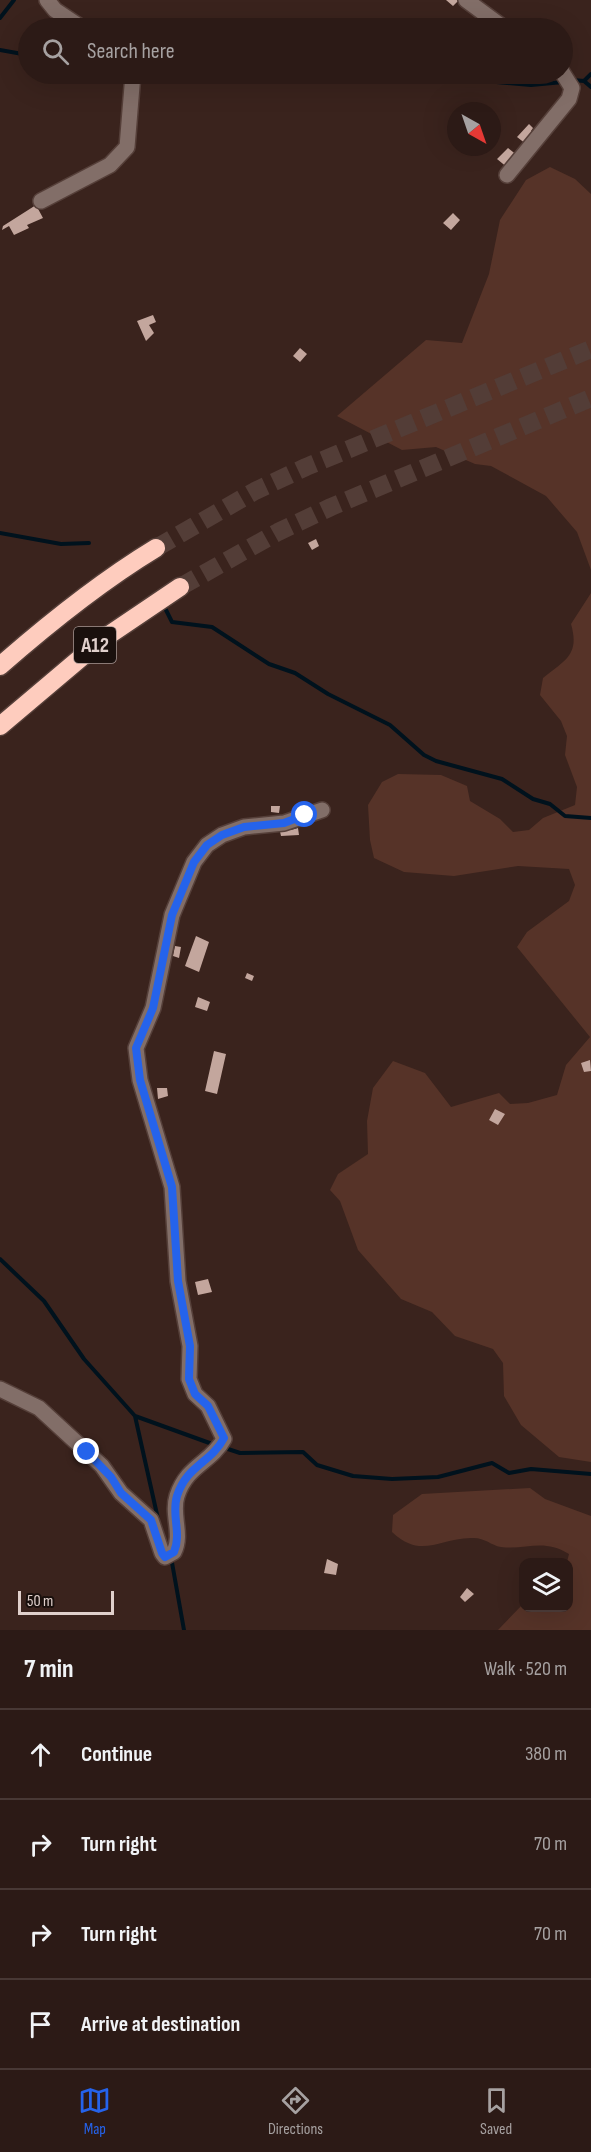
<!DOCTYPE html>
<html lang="en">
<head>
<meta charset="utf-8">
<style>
  :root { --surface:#2c1a16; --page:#382723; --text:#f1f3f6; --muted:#a6a1a1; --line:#483835; --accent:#2563eb }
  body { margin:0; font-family:"Sofia Sans Condensed",sans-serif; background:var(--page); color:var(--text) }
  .controls { position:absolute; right:18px; bottom:18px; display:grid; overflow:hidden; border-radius:12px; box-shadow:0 6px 24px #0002 }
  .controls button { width:54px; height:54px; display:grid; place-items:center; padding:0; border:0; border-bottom:2px solid var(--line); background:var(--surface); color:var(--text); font:30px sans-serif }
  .compass { position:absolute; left:447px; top:102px; width:54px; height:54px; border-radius:50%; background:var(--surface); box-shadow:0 6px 24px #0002; rotate:140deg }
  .scale { position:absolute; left:18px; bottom:15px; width:96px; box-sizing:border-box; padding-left:6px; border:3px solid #e0d0cc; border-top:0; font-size:16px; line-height:21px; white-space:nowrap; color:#e0d0cc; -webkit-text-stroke:4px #1a100d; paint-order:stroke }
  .stop { position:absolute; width:18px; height:18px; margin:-14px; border:4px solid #2563eb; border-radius:50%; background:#fff }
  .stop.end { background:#2563eb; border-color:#fff; box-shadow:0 2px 6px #0008 }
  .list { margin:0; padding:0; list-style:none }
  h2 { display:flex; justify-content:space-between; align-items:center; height:78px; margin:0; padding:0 24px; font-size:26px }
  h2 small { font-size:20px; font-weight:400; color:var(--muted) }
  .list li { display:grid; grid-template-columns:39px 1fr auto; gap:18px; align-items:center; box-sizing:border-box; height:90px; padding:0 24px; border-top:2px solid var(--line) }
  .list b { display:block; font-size:22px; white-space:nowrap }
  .list em { font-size:20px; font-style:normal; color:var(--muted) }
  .icon { flex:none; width:33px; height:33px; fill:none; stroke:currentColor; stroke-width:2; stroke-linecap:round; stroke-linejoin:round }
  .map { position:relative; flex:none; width:591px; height:1630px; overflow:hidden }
  .search { position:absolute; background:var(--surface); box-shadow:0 6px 24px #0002; left:18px; right:18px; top:18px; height:66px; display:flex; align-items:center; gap:15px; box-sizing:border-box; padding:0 21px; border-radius:33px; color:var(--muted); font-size:22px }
  .sheet { height:438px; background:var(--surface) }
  nav { display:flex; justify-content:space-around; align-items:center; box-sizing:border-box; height:84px; border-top:2px solid var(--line); background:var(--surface); font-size:16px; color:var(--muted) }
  nav a { display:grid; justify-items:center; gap:3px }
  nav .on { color:var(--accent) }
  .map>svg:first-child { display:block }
  .green { fill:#563328 }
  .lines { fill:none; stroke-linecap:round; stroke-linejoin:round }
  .stream { stroke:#00121d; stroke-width:4 }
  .building { fill:#c3a69d }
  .highway-tunnel { stroke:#533d37; stroke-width:18; stroke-dasharray:18 9; stroke-linecap:butt }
  .minor-casing { stroke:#553f39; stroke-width:18 }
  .highway-casing { stroke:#553f39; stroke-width:21 }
  .minor { stroke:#826e68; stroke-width:15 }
  .highway { stroke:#feccbe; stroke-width:18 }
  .route { stroke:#2563eb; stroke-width:8 }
  .labels { text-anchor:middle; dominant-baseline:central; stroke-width:6; stroke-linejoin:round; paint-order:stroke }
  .shield { fill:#1a100d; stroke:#a59693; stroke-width:1.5 }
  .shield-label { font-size:21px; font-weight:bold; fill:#e0d0cc }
</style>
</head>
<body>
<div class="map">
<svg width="591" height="1630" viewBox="0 0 591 1630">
  <rect width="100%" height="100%" fill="#3a231d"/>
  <path class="green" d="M550 167 575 179 591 194V570L577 532 546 496 491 466 475 464 436 447 402 450 337 416 426 340 462 343 489 274 500 220 526 180Z
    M591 593V1462L559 1457 521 1425 504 1396 503 1363 493 1349 455 1336 432 1312 401 1299 358 1250 340 1201 330 1190 338 1174 368 1154 367 1121 373 1088 393 1061 425 1073 451 1107 499 1093 510 1104 528 1103 557 1095 566 1065 590 1037 517 947 527 932 569 901 575 885 569 869 518 866 454 876 404 872 374 858 370 840 368 805 382 782 398 774 441 775 467 786 470 801 500 819 513 832 529 830 543 818 575 805 577 787 565 755 567 736 561 721 540 695 543 678C565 660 580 655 571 624Z
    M530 1488 545 1499 591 1516V1630H498L523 1604 524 1608H568L567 1562 569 1554C543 1538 528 1550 501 1547 490 1545 485 1537 471 1538 437 1539 421 1559 392 1532L393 1515 422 1494Z"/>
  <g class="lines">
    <path class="stream" d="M0 18 14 0
      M0 50 28 55
      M256 74 268 76 347 79 407 74 531 85 563 82
      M573 80 584 81 591 87
      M584 81 591 74
      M0 533 61 544 89 543
      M166 610 172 622 212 627 269 664 295 673 328 694 390 725 424 755 436 761 502 779 533 799 550 804 565 816 591 818
      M0 1259 44 1301 84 1359 135 1416 215 1445
      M135 1416 158 1519
      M222 1447 240 1453 303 1452 317 1465 353 1476 392 1479 438 1477 492 1463 509 1473 531 1469 591 1474
      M171 1557 184 1630"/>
  </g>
  <path class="building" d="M446 0H459L453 6Z
    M529 124 533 128 531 131 534 135 526 144 517 137Z
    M508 148 518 156 508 168 497 159Z
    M36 205 43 218 27 225 29 228 14 235 9 226 2 230 3 226Z
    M453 213 460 220 451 230 443 223Z
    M153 315 156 322 149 325 154 333 146 341 137 321Z
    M300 348 307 354 300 362 293 356Z
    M316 539 319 546 312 550 308 543Z
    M271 806H280L279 813 271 812Z
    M289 824 291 830 298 828 299 835 281 836 279 827Z
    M196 936 209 942 199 972 185 966Z
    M175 946 181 947 179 958 173 956Z
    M247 973 254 976 252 981 245 978Z
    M198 997 210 1002 207 1011 195 1007Z
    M214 1051 226 1054 217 1094 205 1091Z
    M590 1060 591 1071 584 1072 581 1063Z
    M157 1088H167L168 1096 158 1099Z
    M495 1109 505 1114 498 1125 489 1120Z
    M208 1279 212 1292 198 1295 195 1282Z
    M327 1559 338 1564 336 1575 324 1573Z
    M467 1588 474 1594 465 1602 460 1597Z"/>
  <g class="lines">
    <path class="highway-tunnel" d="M156 548 255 491 306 467 591 349
      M180 587 278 532 331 507 591 398"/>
    <defs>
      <path id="minor" d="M47 0 55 10 82 28
        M466 0 504 28
        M507 175 569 99 572 88 562 72
        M41 201 110 165 127 147 133 74
        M0 1389 39 1408 102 1466 121 1493 151 1520 162 1553 165 1557 174 1552C183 1534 171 1515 177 1496 187 1465 211 1463 224 1439L208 1406 195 1394 189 1379 190 1346 178 1281 172 1187 140 1080 136 1048 153 1008 172 915 194 862 207 845 222 835 244 827 284 823 322 810"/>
      <path id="highway" d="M0 666C49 623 100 582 156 548
        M0 726 103 639 180 587"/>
    </defs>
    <use href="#minor" class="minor-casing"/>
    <use href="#highway" class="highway-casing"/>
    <use href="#minor" class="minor"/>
    <use href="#highway" class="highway"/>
  </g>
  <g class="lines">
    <path class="route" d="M87 1452 111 1477 121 1493 151 1520 162 1553 165 1557 174 1552C182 1533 171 1515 177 1496 187 1465 211 1463 224 1438L208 1406 195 1394 189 1379 190 1346 178 1281 172 1187 140 1080 136 1048 153 1008 172 915 194 862 207 845 222 835 244 827 284 823 305 815"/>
  </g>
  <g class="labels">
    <rect class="shield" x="74" y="627" width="42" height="36" rx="4.5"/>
    <g class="shield-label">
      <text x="95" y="645">A12</text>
    </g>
  </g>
</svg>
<div class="controls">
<button><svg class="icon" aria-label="layers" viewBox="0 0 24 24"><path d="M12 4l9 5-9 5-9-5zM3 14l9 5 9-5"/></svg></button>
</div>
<svg class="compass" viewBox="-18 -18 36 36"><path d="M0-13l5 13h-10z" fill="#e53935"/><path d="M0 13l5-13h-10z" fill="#a6a1a1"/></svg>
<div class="scale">50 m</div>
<div class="stop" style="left:305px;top:815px"></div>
<div class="stop end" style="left:87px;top:1452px"></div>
<div class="search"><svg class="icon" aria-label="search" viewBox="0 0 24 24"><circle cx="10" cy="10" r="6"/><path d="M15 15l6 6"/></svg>Search here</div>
</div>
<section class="sheet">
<h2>7 min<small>Walk · 520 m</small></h2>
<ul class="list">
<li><svg class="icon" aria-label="ahead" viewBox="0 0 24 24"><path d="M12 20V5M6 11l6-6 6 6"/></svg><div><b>Continue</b></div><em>380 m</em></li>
<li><svg class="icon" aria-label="right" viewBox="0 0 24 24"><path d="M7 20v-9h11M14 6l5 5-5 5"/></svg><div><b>Turn right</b></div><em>70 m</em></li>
<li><svg class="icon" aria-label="right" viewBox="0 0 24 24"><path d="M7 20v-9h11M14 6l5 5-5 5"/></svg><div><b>Turn right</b></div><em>70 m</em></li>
<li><svg class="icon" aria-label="arrive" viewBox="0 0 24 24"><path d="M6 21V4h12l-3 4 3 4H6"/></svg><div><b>Arrive at destination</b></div></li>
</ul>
</section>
<nav>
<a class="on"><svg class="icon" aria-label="map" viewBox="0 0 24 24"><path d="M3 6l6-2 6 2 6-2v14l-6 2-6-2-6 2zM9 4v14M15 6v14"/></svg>Map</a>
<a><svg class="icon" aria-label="directions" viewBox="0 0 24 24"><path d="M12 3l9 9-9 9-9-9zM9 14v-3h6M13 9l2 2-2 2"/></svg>Directions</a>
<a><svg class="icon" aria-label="saved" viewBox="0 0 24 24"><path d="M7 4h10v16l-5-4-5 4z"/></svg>Saved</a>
</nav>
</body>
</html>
